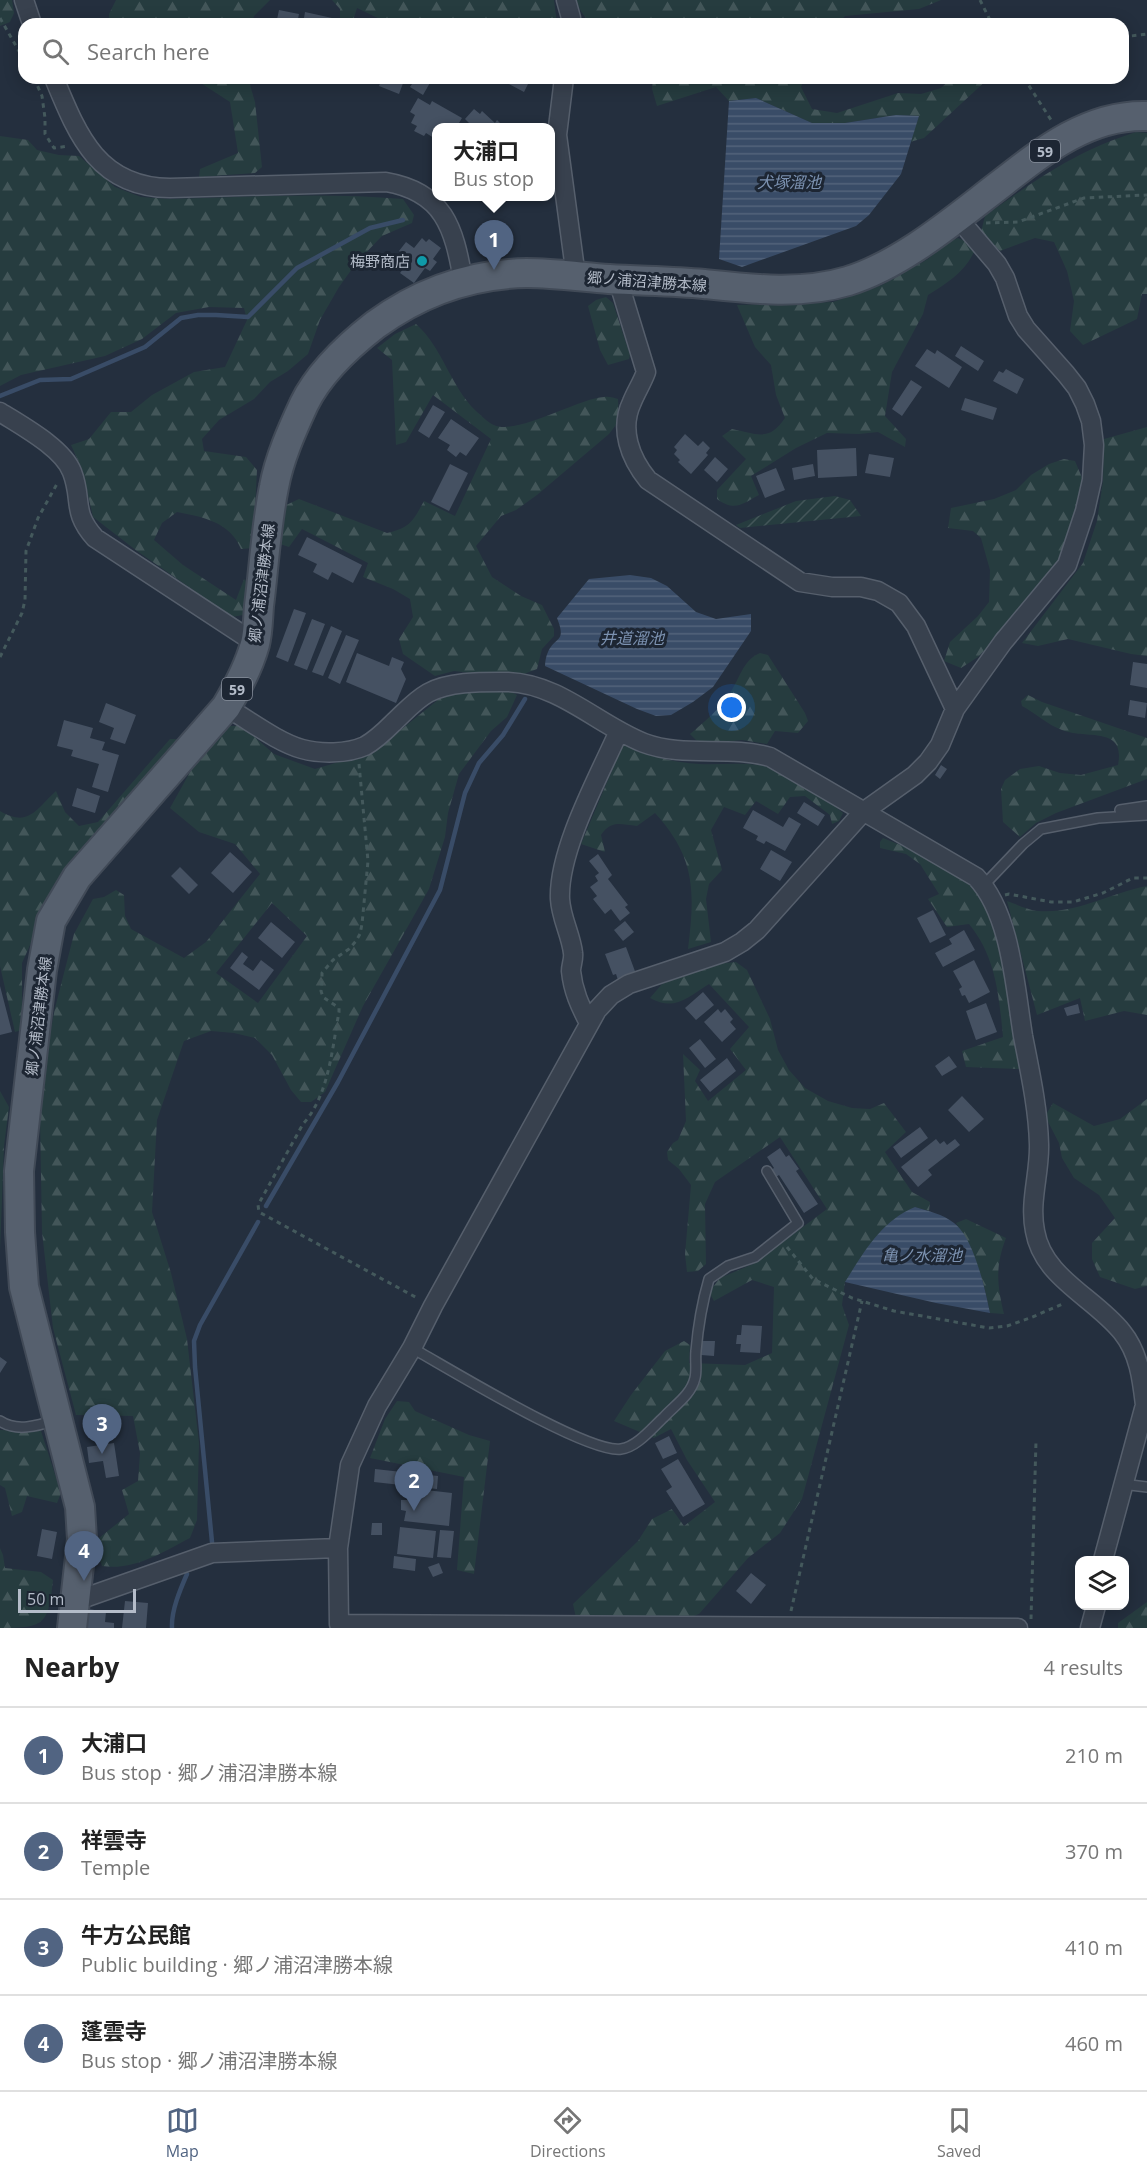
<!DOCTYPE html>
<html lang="en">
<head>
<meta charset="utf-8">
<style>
  :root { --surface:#fff; --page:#f2f2f2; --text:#222; --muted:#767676; --line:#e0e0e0; --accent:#516482 }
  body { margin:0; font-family:"Open Sans","Noto Sans JP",sans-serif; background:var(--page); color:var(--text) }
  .controls { position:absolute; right:18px; bottom:18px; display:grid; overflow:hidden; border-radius:12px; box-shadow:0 3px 15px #0003 }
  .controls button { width:54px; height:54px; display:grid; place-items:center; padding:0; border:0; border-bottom:2px solid var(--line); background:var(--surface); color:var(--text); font:30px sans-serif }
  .scale { position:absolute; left:18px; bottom:15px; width:118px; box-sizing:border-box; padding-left:6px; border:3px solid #b4bcc9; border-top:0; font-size:16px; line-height:21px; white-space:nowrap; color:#b4bcc9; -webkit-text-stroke:4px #1d2633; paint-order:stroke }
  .you { position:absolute; left:732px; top:708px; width:21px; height:21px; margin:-15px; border:4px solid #fff; border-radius:50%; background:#1a73e8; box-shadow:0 0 0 9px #1a73e833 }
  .badge { display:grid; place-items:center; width:39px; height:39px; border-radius:50%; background:var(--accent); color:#fff; font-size:20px; font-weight:700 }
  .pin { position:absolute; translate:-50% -50px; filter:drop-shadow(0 2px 3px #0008) }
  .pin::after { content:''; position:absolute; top:32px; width:21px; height:18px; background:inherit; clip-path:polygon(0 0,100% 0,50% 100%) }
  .popup { position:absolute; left:432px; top:123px; width:123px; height:78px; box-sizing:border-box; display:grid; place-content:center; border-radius:12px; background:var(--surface); filter:drop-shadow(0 2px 4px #0005); font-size:20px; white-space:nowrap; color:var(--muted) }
  .popup b { font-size:22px; color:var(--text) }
  .popup::after { content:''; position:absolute; left:50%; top:100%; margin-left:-12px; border:12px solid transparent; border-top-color:var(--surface) }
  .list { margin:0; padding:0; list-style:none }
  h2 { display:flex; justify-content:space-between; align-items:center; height:78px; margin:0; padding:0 24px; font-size:26px }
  h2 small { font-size:20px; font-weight:400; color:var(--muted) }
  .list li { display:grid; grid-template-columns:39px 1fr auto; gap:18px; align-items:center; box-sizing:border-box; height:96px; padding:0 24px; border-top:2px solid var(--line) }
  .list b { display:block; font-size:22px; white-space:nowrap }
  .list p { margin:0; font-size:20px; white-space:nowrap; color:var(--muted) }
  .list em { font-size:20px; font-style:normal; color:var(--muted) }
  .icon { flex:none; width:33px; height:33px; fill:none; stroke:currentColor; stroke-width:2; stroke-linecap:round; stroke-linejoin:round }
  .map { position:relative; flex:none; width:1147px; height:1628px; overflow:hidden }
  .search { position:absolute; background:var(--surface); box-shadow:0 3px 15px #0003; left:18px; right:18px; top:18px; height:66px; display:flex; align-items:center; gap:15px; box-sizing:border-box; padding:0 21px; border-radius:18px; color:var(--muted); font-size:22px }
  .sheet { height:462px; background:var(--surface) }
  nav { display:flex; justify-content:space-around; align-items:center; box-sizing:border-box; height:84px; border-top:2px solid var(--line); background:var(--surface); font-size:16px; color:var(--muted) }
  nav a { display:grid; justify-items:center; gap:3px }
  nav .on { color:var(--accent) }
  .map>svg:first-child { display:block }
  .forest { fill:url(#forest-firs); fill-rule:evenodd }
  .garden { fill:url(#garden-furrows) }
  .water { fill:url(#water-rules) }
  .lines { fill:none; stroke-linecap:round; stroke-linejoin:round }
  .stream { stroke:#394c67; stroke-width:4.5 }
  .building { fill:#455162 }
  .lane-casing { stroke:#565f6c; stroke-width:12 }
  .street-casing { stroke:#565f6c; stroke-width:21 }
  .primary-casing { stroke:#414a57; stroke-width:32 }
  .path { stroke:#44595c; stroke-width:3; stroke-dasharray:4.5 4.5; stroke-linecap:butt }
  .lane { stroke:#38414e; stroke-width:9 }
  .street { stroke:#38414e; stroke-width:18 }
  .primary { stroke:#56606e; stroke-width:28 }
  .culture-dot { fill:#0f9aa8; stroke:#1d2633; stroke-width:2 }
  .labels { text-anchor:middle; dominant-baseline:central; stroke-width:6; stroke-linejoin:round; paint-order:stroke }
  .shield { fill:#1d2633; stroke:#878f9c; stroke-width:1.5 }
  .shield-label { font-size:14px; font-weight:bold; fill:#b4bcc9 }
  .poi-label { font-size:15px; fill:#b4bcc9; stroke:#1d2633; text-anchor:end }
  .street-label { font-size:15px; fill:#b4bcc9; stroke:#1d2633 }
  .water-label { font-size:16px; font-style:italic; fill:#7c92b1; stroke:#1d2633 }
</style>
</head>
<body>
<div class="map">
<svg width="1147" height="1628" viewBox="0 0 1147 1628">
  <defs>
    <pattern id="forest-firs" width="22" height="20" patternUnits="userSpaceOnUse" patternTransform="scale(1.5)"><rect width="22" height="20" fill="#263c3f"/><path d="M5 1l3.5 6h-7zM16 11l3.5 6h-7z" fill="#435659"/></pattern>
    <pattern id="garden-furrows" width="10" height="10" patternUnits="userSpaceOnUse" patternTransform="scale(1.5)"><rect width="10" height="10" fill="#263c3f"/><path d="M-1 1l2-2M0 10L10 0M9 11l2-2" fill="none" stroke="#435659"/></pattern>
    <pattern id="water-rules" width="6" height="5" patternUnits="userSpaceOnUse" patternTransform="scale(1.5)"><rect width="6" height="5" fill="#394c67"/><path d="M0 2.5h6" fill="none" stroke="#53647b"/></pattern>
  </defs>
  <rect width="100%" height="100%" fill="#242f3e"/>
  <path class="forest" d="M0 0H12L14 13 10 22 0 26Z
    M116 0H270L254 16 252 24H109V14Z
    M332 0H554L557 24H390L357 8 352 24H340V9Z
    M576 0H941L919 9 845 16 838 24H619C594 22 586 27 576 0Z
    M193 78H248L255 102 262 167 255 173 199 177 200 169 238 153 230 102Z
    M653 78H805L801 87 812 109 837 113 898 93 921 94 941 88 952 78H989L924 138 910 142 919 116 896 115 845 123H812L756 98 729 101 716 87 657 106 652 89Z
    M1136 132 1147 133V294H1142L1137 319 1083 345 1070 331 1074 301 1067 271 1054 242 1035 238 1000 251 981 232 985 216C1035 180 1076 151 1136 132Z
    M0 136 28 140 37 150 59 155 79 156 115 187 141 197 169 199C247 197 325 192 403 199L414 215 412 223 382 236 357 262 339 287 320 320 308 354 288 371 270 382 254 399 219 420 202 439 204 451 246 457 257 470 253 548 241 549C230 522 203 517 177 512L162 523 154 540 183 565 236 600 244 579 249 584 243 615 232 617 137 551 93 517 82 469 71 445 89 439 111 412H131L152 395 194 372 225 367 247 320 244 308 209 307 176 313 142 339 105 356 21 375 0 386Z
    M958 238 967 242 974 252C964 273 947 283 928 295L923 314 892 372 885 416 906 439 905 447 878 432 859 434 827 433 796 448 751 476 759 495C742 504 735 512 717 499V490L746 459 722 436 732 429C757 434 769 442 785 418L776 395 771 365 755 347 737 305 833 302 882 285 928 259 946 243Z
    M606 297 613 303 630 355 629 359 608 365 600 350 588 306 596 300Z
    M416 324C443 348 450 386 476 411 481 415 488 423 494 425 516 436 579 398 604 397 609 396 614 398 618 399L619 421 609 434 537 495 516 510 501 516 476 546 492 577 521 596 542 605 554 629V636L542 649 537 669 524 674 488 675 454 671 435 676 403 654 399 639 413 617 410 599 393 589 363 577 368 563 302 529 289 547 280 544 284 506 299 499 387 533C410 528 413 521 424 501L455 516 491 439 433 395 406 442 396 445 392 360 377 348 395 334Z
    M1147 427V656L1131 654 1068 639 1038 646 1022 643 1083 563 1097 521 1103 481 1104 439Z
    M1064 459 1075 461 1083 480 1072 531 1048 586 978 657 961 668 944 661 950 642 978 616 989 602 990 570 981 538 973 531 948 528 951 508 994 499 1016 490 1031 475 1049 464Z
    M760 653 768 655 805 713 808 721 798 733 775 731 767 744 742 740 701 745 690 734C704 722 720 709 730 693 740 678 743 660 760 653Z
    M508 690 517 695 507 717 491 731 459 774 448 813 445 837 429 889 363 1006 325 1092 311 1102H301L291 1090 272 1055 255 1038 234 1033 211 1031 184 1041 157 1120 152 1212 171 1273 187 1339 199 1443 197 1520 190 1538C163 1552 134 1571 102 1566L98 1555 99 1538 129 1514 122 1490 138 1481 140 1453 133 1416 76 1415 53 1328 42 1232 40 1118 45 1061 55 1008 74 934 93 899 104 897 116 890 124 895 125 916 131 929 184 958 206 942 260 874 235 844 199 832 170 808 199 756 229 726H242L274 754 315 769 366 754 382 745 439 699 460 693ZM272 903 307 936 258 1003 216 973Z
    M1028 695 1042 702 1147 738V779L1056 813 1036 823 1020 837 1003 822 1001 789 1005 780 1020 769 1039 766 1060 773 1081 775 1118 765C1126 725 1086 740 1062 730 1048 725 1035 713 1022 706L1021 701Z
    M170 739H182L50 900 22 963V1030L15 1032 0 966V811C29 828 36 809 56 791L65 812 79 826 98 822Z
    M623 744C649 756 670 762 699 764 719 765 739 762 759 765 790 771 820 793 843 813L839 821 832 824 830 815 805 796 790 797 778 814 756 801 745 815 724 807 711 830 722 870 709 884 706 899 711 942 688 949C695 892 696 858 655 813L637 826C620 824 611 820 601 835L605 852 581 844Z
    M883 838 920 853 964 878 981 892 996 922 1019 1041V1069L966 1067 962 1051 1003 1037C999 995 996 957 969 924L947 927 928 899 939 894 920 864 906 854 880 848V842Z
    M1147 886V1015L1124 1011 1085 1021 1080 998 1037 1015 1007 901C1016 904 1028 910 1038 911 1077 914 1110 893 1147 886Z
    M736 962 747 970 770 1019 778 1050 789 1070 805 1088 828 1101 852 1108 870 1109 884 1103 906 1132 885 1152 912 1192 930 1202 929 1211 915 1207 845 1282 842 1305 849 1325 802 1499 780 1533 748 1558 699 1614 683 1620 576 1618 573 1604 638 1541 652 1519 672 1509 684 1526 715 1502 687 1460 671 1429 654 1438 614 1421 631 1395 665 1351 684 1341 690 1345 689 1363 745 1365 772 1353 774 1287 752 1280 714 1301 709 1292 720 1278 753 1264 827 1209 780 1137 715 1182 705 1204 706 1264 698 1271 687 1272 685 1254 691 1185 679 1169 668 1160 667 1152 673 1143 678 1140 686 1121 683 1054 700 1070 695 1081 708 1101 746 1070 730 1049 749 1027 709 984C688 997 675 1012 650 998L662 984 715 964Z
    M0 1091 9 1107 4 1146 0 1251Z
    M1147 1099V1286L1135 1289 1100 1277 1092 1259V1243L1115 1218 1099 1195 1074 1178 1062 1158 1059 1143 1045 1116 1053 1103 1094 1126 1120 1119Z
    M966 1219 1006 1238C995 1267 997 1284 1004 1314L990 1313C984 1280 974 1251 956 1223Z
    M397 1401 409 1402 415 1411 469 1435 490 1441 474 1574 457 1570 464 1477 370 1458 385 1419Z
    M0 1430 41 1431 61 1493 57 1503 27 1496 22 1512 12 1516 5 1488 0 1485Z
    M0 1548 3 1555 5 1568 41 1572 53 1580C48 1624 46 1628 0 1628Z
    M1147 1602V1628H1118V1623Z"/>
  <path class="garden" d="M835 496 850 500 861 516 740 528 736 525 796 501Z"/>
  <path class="water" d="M756 98 812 123H845L896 115 919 116 901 174 869 215 856 226 742 267 719 259 729 101Z
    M630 575 651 578 667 586 696 612 716 619 751 614V631L713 687 693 702 671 715 656 716 637 709 545 666C545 662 546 656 548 652 555 636 567 643 557 618L589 579Z
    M915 1207C928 1211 943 1214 954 1223 974 1238 985 1289 990 1313L936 1303 845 1282C864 1252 881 1221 915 1207Z"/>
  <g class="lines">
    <path class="stream" d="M0 396 40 380 71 379 145 347 181 318 198 315H216L248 317 297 268 370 228 403 220
      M266 1206 338 1082 440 890 465 793 479 763 503 735 525 699
      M212 1542 195 1367 194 1341 200 1325 258 1222
      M172 1628C171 1611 180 1590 187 1574"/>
  </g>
  <path class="building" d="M279 10 299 14 297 24H276Z
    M305 12 332 18 331 24H303Z
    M373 78H405L399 94 379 86 381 81Z
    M416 78H425L431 81 423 95 410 87Z
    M505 78H531L524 92 503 81Z
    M418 98 430 105 432 101 462 118 456 128H437V140L426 133 424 136 414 131 417 126 411 123 415 115 410 112Z
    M474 109 480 114 482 111 495 123 497 120 505 128H466L469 123 465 119Z
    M422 238 426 242 429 239 441 248 433 259 437 262 430 271 425 268 414 283 400 273 410 260 399 251 406 242 414 248Z
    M961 346 984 361 978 371 955 356Z
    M927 349 935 354 937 350 962 367 949 388 915 366Z
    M1006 369 1024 379 1017 394 993 381 999 371 1003 373Z
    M911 380 922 387 902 416 892 409Z
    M965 398 997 408 993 420 961 410Z
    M433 405 445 412 429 438 418 431Z
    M451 419 479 438 466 456 460 452 456 457 447 450 450 445 438 438Z
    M685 434 698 446 703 441 710 448 706 453 708 455 691 474 678 462 680 460 674 454 677 450 674 447Z
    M856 448 857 476 818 478 817 450Z
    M869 454 894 458 890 477 865 473Z
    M715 457 728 469 717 482 704 470Z
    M450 464 468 473 449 511 431 502Z
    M813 464 815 476 794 480 792 468Z
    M776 468 785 490 765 498 756 476Z
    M307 537 362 565 353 583 332 572 328 580 313 572 317 564 298 555Z
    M294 609 306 613 288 662 276 657Z
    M312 619 325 624 307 670 294 665Z
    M331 626 342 631 323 676 312 672Z
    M346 635 359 640 340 684 328 678Z
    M357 653 389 666 392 657 404 662 401 669 406 679 396 703 346 682Z
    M1133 662 1147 664V688L1130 685Z
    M1130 700 1147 703 1145 718 1128 715Z
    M106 703 136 715 125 744 110 739 114 728 99 722Z
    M64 720 93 728 90 738 105 742 102 750 119 755 108 792 92 787 99 764 71 756 73 750 57 746Z
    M941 765 947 769 940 779 935 775Z
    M77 788 100 796 95 813 72 806Z
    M804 802 825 815 818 826 797 813Z
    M753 810 783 827 789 817 801 824 785 851 766 841 764 844 756 840 758 836 743 828Z
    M771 850 792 862 780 881 760 869Z
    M230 852 252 872 233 893 211 873Z
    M598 854 612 875 608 879 628 905 625 907 630 913 620 921 611 909 605 914 593 899 597 896 590 887 598 881 595 876 599 873 589 861Z
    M180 867 198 885 189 894 171 876Z
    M933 910 946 935 930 943 917 918Z
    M625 921 634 932 623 941 614 930Z
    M271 922 295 942 282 958 258 938Z
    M964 930 975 950 943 967 935 953 952 944 949 939Z
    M626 947 636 974 618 980 616 974 613 975 605 954Z
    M242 952 248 957 243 964 253 971 261 960 274 970 259 990 230 968Z
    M974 960 990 992 969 1003 965 995 962 996 959 989 962 987 953 971Z
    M0 986 12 1032 0 1035Z
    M703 992 714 1005 696 1020 685 1008Z
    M986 1003 997 1032 976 1040 966 1011Z
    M1078 1004 1080 1013 1067 1016 1064 1008Z
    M718 1009 721 1013 725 1009 733 1019 730 1022 736 1029 722 1042 704 1022Z
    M700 1039 716 1059 705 1068 689 1048Z
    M949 1056 957 1067 942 1076 935 1066Z
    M727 1058 736 1071 710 1092 700 1080Z
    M962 1096 984 1119 969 1132 948 1110Z
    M920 1127 928 1138 901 1158 893 1147Z
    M936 1139 940 1144 944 1141 947 1145 955 1139 960 1145 928 1170 932 1175 918 1187 901 1167Z
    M780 1148 786 1157 789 1155 799 1169 796 1171 818 1204 804 1213 779 1175 776 1177 771 1170 774 1168 767 1157Z
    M742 1325 762 1326 760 1353 740 1352 741 1344H736L737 1335H741Z
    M702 1341H715L714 1356 701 1355Z
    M0 1357 7 1362 0 1373Z
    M669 1436 677 1453 663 1459 655 1443Z
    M114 1443 119 1476 106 1478 103 1461 89 1463 87 1447Z
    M678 1459 705 1504 683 1517 666 1491 672 1487 661 1469Z
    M375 1469 438 1476 437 1489 374 1482Z
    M408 1488 452 1493 449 1526 404 1521 406 1511 401 1510V1500H407Z
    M372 1523H382V1535H371Z
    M400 1527 436 1531 433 1558 397 1554Z
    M42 1529 57 1532 52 1559 37 1556Z
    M440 1530 454 1531 451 1558 437 1557Z
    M394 1556 416 1559 415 1571 393 1568Z
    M439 1563 443 1573 433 1577 428 1567Z
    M751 1573 766 1585 751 1604 736 1591Z
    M125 1601 148 1603 146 1628H122Z
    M89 1609 106 1612 105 1622 114 1623V1628H86Z"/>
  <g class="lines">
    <defs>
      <path id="lane" d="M1120 810 1147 806
        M984 885 1023 844 1041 829 1098 818 1147 815
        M412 1348C448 1368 588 1454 621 1449 637 1447 652 1428 664 1417 675 1405 691 1395 695 1378 697 1370 695 1360 696 1351 698 1327 702 1303 709 1279L728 1266 755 1257 798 1223 767 1171
        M0 1421C16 1432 38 1426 55 1420
        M1122 1484 1147 1487"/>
      <path id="street" d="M24 0 32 24
        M566 0 571 18 570 24
        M54 78C78 136 98 187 170 188L386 182C444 192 454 228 463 280
        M564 78 557 135 576 277
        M957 217 997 264 1005 278 1018 316 1026 329 1066 374 1077 388 1085 404 1091 421 1094 445 1092 480 1085 511 1067 565 1003 642 955 709 940 745 928 762 915 775 863 812 757 930 742 942 725 952 629 984 611 995 597 1010 433 1306 412 1348 377 1406 350 1465 338 1548 339 1624 1018 1628
        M618 280 646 372C642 383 636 392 632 402 619 429 630 458 648 480L800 582 832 587H861L878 591 899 603 916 626 955 709
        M0 412C22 426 63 448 72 472 83 500 71 511 95 538L255 643
        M226 707C249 720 277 742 302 749 320 754 347 754 365 746 374 741 386 730 393 723 405 712 414 701 428 693 450 681 483 682 508 682 560 684 598 725 644 743 684 758 729 745 770 757L976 877C1011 914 1015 987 1023 1036 1030 1072 1038 1108 1039 1144 1040 1173 1029 1202 1035 1231 1043 1278 1094 1297 1122 1332 1139 1353 1142 1379 1145 1405L1103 1560
        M589 1023C580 1006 573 991 571 971 571 965 574 959 573 953 571 935 561 918 560 899 558 850 599 776 619 731
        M73 1602 212 1553 338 1548
        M1090 1628 1096 1606"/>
      <path id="primary" d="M72 1628 82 1539 80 1507 24 1287 20 1232 19 1171 42 970 51 921 77 877 226 707C238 687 249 666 255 644 258 632 258 618 259 606 264 567 266 526 274 487 279 459 292 430 304 404 319 373 348 346 375 325 420 292 471 274 527 273 554 273 582 277 609 279 641 281 672 281 704 284 751 289 802 295 848 281 903 264 956 218 1002 183 1044 150 1090 114 1147 116"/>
    </defs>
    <use href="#lane" class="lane-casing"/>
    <use href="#street" class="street-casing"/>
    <use href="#primary" class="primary-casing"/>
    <path class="path" d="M980 0 992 24
      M0 18 24 60
      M1123 37 1147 34
      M34 78 42 96 45 118V134L54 148 69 146
      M1024 78 1053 123
      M986 223 1018 222 1084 198 1147 195
      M0 657 22 613 25 600 26 551 38 518 58 482
      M359 764 368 861 362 924 360 934 356 941 349 949 333 960 322 973V979L321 991 323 997 339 1008V1012C332 1049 329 1095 303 1124L258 1205 259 1212 419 1299
      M1005 895 1009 894 1051 902H1073L1103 893 1133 878H1147
      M787 1247 813 1279 852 1298 894 1311 989 1328 1007 1326 1030 1318 1065 1303
      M791 1611 862 1301
      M1031 1619 1036 1441"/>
    <use href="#lane" class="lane"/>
    <use href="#street" class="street"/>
    <use href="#primary" class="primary"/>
  </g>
  <circle class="culture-dot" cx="422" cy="261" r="6"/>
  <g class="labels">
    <g class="shield">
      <rect x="1030" y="140" width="30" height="22" rx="4.5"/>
      <rect x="222" y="678" width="30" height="22" rx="4.5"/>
    </g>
    <g class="shield-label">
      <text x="1045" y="151">59</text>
      <text x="237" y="689">59</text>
    </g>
    <g class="poi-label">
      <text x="410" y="261">梅野商店</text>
    </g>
    <g class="street-label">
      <text transform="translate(647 281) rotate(4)">郷ノ浦沼津勝本線</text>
      <text transform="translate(261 583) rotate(-83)">郷ノ浦沼津勝本線</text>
      <text transform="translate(38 1016) rotate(-83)">郷ノ浦沼津勝本線</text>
    </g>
    <g class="water-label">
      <text x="789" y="182">犬塚溜池</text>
      <text x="632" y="638">井道溜池</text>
      <text x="922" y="1255">亀ノ水溜池</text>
    </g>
  </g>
</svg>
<div class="controls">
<button><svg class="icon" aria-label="layers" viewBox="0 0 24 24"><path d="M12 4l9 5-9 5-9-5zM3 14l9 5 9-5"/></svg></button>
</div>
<div class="scale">50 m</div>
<div class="you"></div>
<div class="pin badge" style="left:494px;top:270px">1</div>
<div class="popup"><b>大浦口</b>Bus stop</div>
<div class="pin badge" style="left:414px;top:1511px">2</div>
<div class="pin badge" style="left:102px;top:1454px">3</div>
<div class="pin badge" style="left:84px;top:1581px">4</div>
<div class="search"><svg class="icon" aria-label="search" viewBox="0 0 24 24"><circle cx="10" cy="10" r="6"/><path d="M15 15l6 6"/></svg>Search here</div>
</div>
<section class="sheet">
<h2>Nearby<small>4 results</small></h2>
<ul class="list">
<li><span class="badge">1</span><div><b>大浦口</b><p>Bus stop · 郷ノ浦沼津勝本線</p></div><em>210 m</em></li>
<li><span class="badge">2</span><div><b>祥雲寺</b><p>Temple</p></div><em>370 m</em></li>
<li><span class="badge">3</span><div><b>牛方公民館</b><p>Public building · 郷ノ浦沼津勝本線</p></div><em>410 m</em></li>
<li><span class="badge">4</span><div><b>蓬雲寺</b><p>Bus stop · 郷ノ浦沼津勝本線</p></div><em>460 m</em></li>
</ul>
</section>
<nav>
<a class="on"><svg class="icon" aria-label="map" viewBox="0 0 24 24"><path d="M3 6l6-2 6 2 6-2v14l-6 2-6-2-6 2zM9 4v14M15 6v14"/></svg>Map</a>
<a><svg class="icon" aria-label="directions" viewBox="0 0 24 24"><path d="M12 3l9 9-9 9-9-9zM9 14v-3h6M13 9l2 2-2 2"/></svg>Directions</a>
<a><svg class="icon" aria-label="saved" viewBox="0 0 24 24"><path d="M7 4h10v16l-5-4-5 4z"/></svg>Saved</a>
</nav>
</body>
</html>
